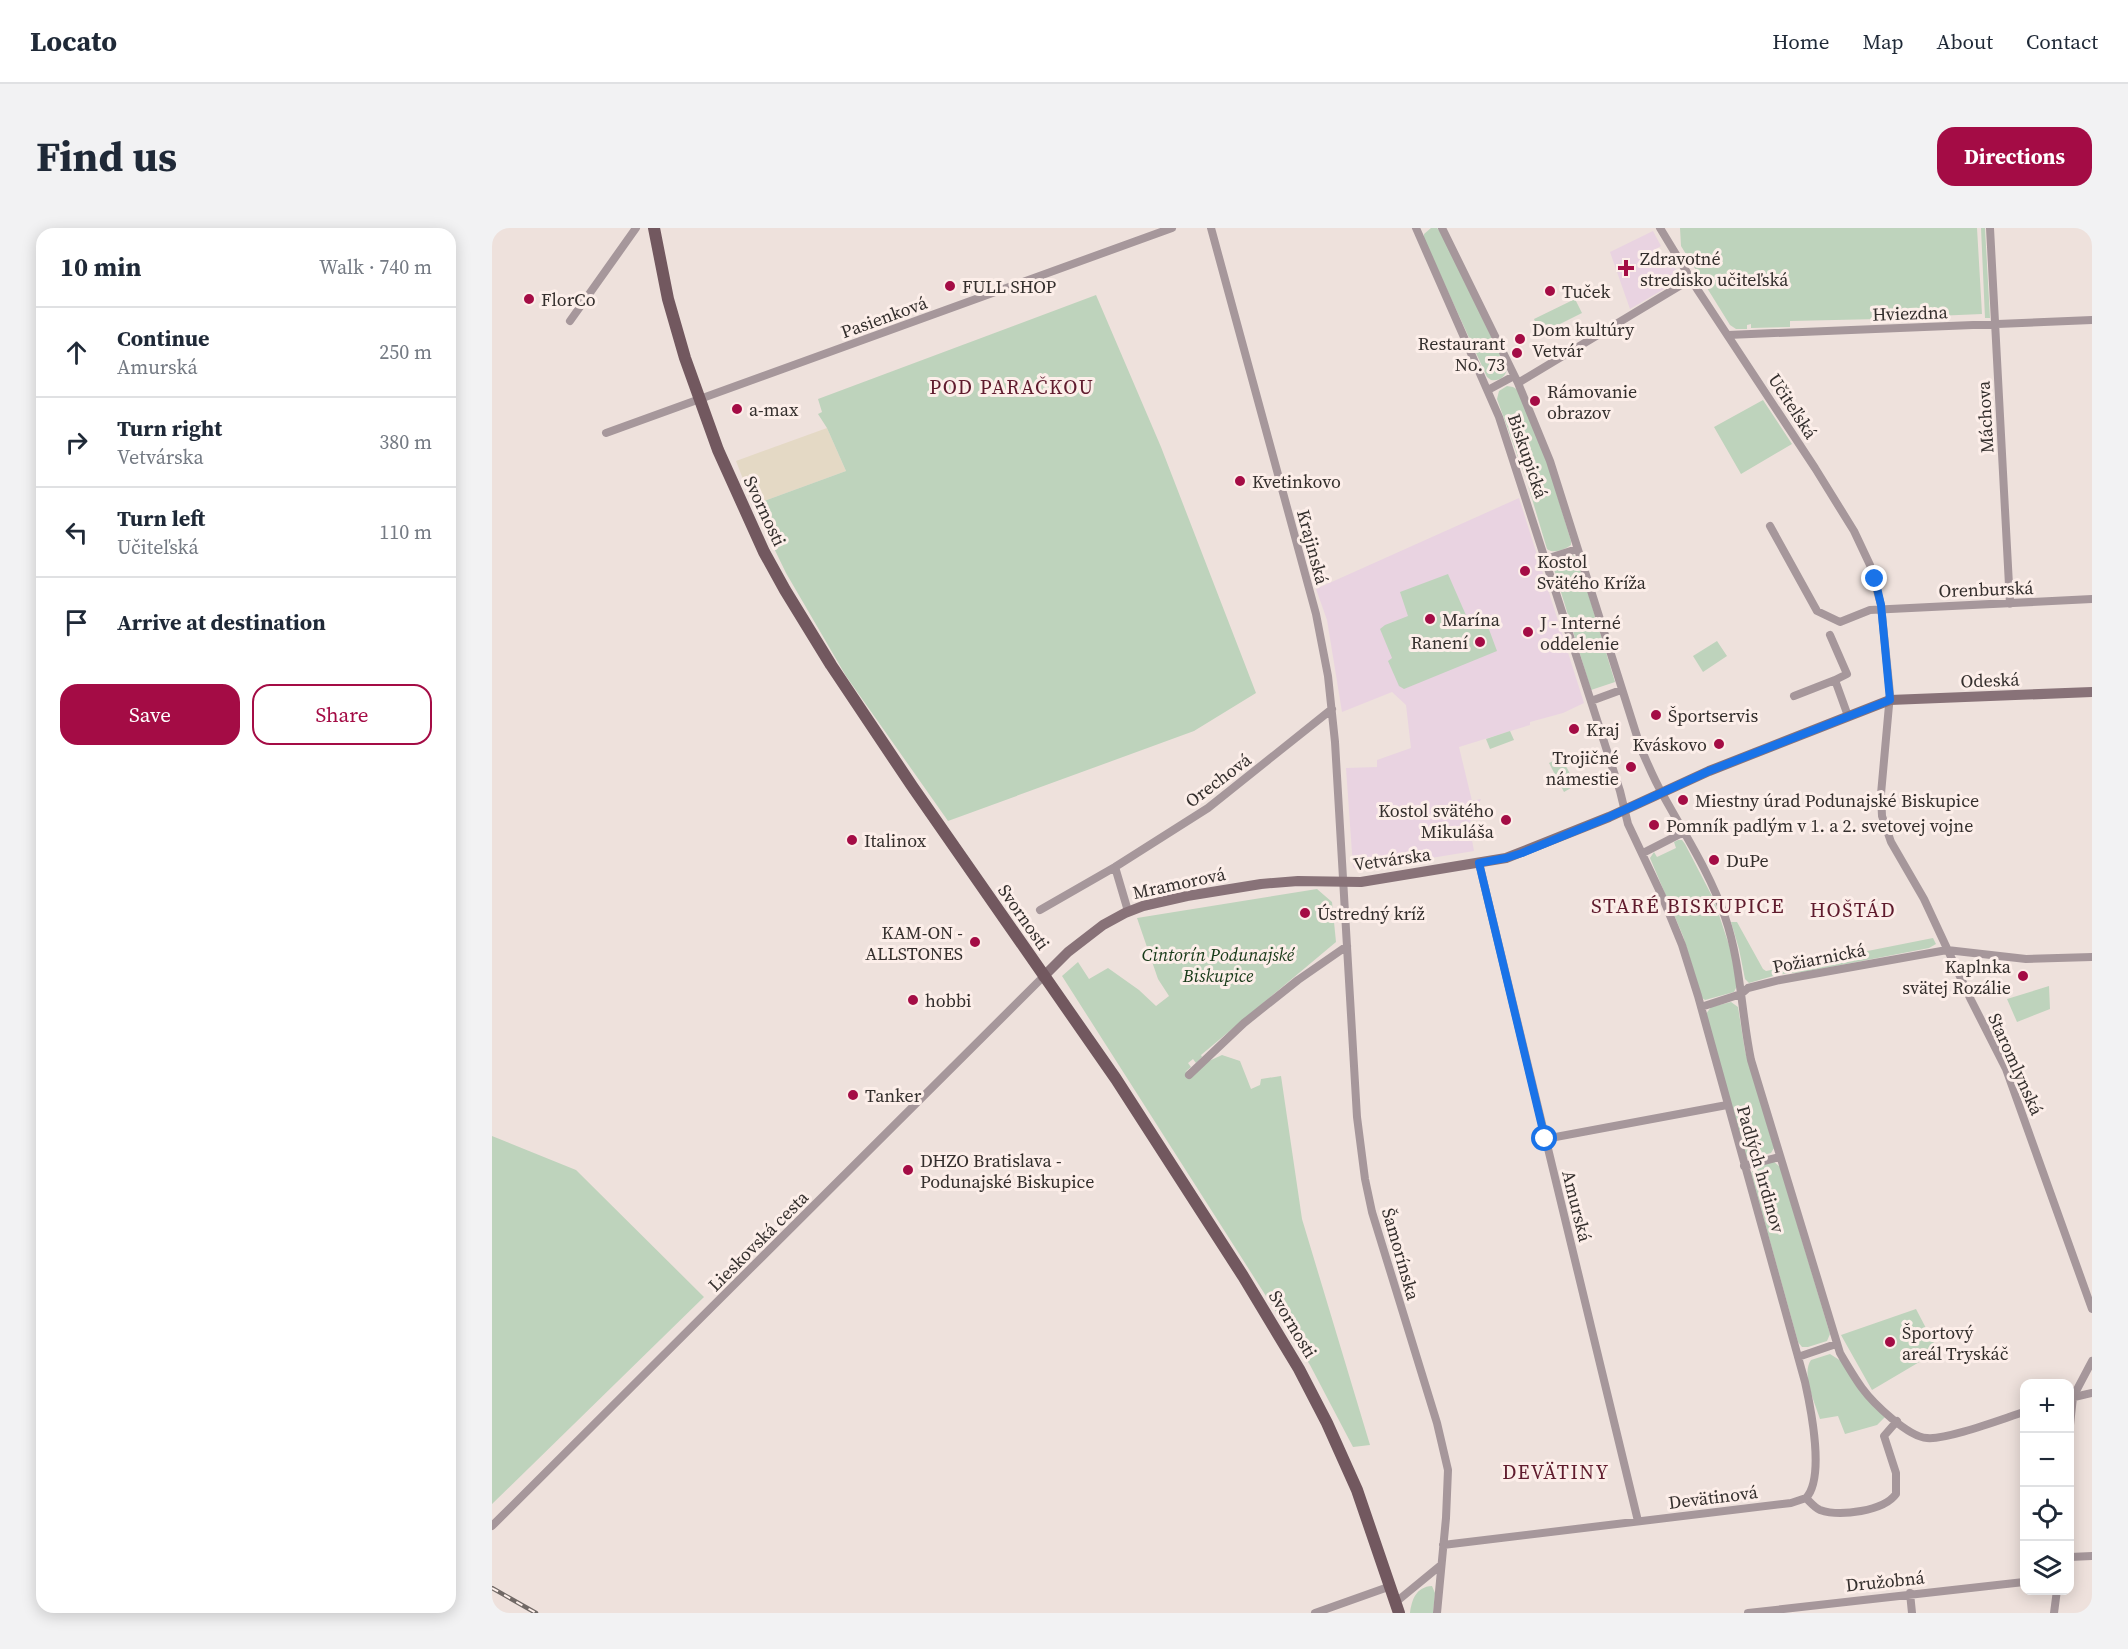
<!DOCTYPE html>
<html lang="en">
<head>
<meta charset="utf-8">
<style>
  :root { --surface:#fff; --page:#f2f2f3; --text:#1f2937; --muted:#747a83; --line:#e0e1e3; --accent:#a40c45 }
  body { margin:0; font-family:"Source Serif 4",serif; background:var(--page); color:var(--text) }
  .controls { position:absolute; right:18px; bottom:18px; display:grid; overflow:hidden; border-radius:12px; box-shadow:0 3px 15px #0003 }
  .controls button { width:54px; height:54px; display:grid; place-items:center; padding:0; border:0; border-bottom:2px solid var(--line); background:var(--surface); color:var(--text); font:30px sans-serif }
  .stop { position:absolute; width:18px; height:18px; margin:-14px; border:4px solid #1a73e8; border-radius:50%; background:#fff }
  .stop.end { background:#1a73e8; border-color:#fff; box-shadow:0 2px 6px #0008 }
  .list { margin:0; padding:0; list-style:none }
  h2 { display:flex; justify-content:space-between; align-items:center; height:78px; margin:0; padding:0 24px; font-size:26px }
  h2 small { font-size:20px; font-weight:400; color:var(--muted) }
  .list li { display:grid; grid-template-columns:39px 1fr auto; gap:18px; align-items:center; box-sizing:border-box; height:90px; padding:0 24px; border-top:2px solid var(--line) }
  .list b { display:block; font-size:22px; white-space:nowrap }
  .list p { margin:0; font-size:20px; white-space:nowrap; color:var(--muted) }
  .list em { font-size:20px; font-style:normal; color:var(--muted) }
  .actions { display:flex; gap:12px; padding:18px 24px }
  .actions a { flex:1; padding:14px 0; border:2px solid var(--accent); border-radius:18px; text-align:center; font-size:21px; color:var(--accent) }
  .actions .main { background:var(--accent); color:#fff }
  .icon { flex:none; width:33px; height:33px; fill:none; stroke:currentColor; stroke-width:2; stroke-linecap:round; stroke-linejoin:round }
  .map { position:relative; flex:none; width:1600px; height:1385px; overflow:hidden; border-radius:18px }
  header { display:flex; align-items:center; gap:36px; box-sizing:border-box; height:84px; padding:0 30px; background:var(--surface); border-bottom:2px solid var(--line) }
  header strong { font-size:28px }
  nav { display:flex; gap:33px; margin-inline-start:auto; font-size:21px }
  .intro { display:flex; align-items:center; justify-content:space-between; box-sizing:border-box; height:144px; padding:0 36px }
  h1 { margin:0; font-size:42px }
  .button { padding:15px 27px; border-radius:18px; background:var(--accent); color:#fff; font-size:21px; font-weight:700 }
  main { display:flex; gap:36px; padding:0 36px }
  aside { flex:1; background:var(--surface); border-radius:18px; box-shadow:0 3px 15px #0003 }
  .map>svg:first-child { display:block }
  .industrial { fill:#e4d9c5 }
  .medical { fill:#e9d3e1 }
  .green { fill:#bed3bc }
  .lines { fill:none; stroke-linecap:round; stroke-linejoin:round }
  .street { stroke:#a6979b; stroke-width:8 }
  .secondary { stroke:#887278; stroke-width:10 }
  .primary { stroke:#72585f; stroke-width:12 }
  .rail-casing { stroke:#716966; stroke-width:4.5 }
  .rail { stroke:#fceee9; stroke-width:2; stroke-dasharray:7; stroke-linecap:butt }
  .route { stroke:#1a73e8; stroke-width:8 }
  .poi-dot { fill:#a40c45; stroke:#fceee9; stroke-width:2 }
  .labels { text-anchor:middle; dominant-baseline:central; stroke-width:6; stroke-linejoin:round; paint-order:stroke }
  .poi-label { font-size:18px; fill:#342f2d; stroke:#fceee9; text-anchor:start }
  .street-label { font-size:18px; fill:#342f2d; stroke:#fceee9 }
  .park-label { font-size:18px; font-style:italic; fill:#153816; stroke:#fceee9 }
  .neighbourhood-label { font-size:20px; letter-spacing:1.5px; fill:#5f1b2d; stroke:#fceee9 }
  .quarter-label { font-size:21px; letter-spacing:1.5px; fill:#5f1b2d; stroke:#fceee9 }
</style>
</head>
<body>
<header>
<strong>Locato</strong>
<nav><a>Home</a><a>Map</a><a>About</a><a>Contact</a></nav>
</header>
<div class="intro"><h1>Find us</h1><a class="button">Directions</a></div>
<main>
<aside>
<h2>10 min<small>Walk · 740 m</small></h2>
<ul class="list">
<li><svg class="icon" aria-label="ahead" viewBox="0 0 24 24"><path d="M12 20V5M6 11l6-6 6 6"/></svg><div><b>Continue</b><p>Amurská</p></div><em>250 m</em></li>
<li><svg class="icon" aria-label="right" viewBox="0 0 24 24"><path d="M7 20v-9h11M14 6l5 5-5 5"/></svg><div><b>Turn right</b><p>Vetvárska</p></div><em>380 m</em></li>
<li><svg class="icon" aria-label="left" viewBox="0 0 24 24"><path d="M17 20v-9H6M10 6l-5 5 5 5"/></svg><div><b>Turn left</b><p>Učiteľská</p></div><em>110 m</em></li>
<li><svg class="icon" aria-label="arrive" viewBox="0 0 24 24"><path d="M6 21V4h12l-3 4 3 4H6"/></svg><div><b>Arrive at destination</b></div></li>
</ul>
<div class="actions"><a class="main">Save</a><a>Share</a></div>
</aside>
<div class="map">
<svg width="1600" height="1385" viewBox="0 0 1600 1385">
  <rect width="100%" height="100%" fill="#eee1dc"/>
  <path class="industrial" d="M335 200 354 243 261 277 244 233Z"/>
  <path class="medical" d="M1161 3 1169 18 1164 21 1174 38 1180 35 1189 51 1138 81 1118 24Z
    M1027 270 1092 475 1071 485 1038 494V497L967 519 980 573 989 571 977 596 982 623 865 642 861 639 854 540 885 539V532L919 520 914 477 900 464 850 484 835 392 824 361Z"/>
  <path class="green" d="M939 0H945L948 3 1015 141C1013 150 1007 153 999 152L995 149 932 11V6Z
    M1188 0H1485L1490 86 1397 90V94H1388L1387 91 1298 93V99L1259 100V96L1255 97V101H1244L1238 97 1189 18Z
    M1489 0H1493L1498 90H1493Z
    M604 67 669 219 764 465 702 503 456 593 354 448 294 345 261 277 354 243 335 200 326 186 330 184 326 171Z
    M1083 71 1090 85 1048 106 1042 91Z
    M1015 158 1021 159 1026 162 1056 237 1079 313V317C1072 322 1061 326 1055 321L1035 254 1005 171 1007 163Z
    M1271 172 1300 216 1249 246 1222 199Z
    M1081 327 1086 332 1123 454 1099 462 1061 338C1065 332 1073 328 1081 327Z
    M956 346 980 401 995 396 1005 423 912 461 907 458 896 433 900 430 888 401 893 397 916 388 908 364Z
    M1225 413 1235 428 1211 444 1201 428Z
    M1018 503 1022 512 998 521 994 511Z
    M1069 529 1084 557 1072 564 1057 535Z
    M1186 612H1190L1193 616 1222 672 1239 723 1245 758 1242 764 1213 772 1210 770 1191 708 1158 630 1162 624 1165 629 1184 620 1182 614Z
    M825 661 840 674 844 714 709 827 710 829 704 835 701 831 696 835 699 839 693 844 730 827 748 833 759 861 768 857 769 851 789 848 810 991 878 1217 861 1219 818 1137 570 748 586 734 597 751 616 740 647 762 664 778 677 768 666 751 645 690Z
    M1239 694H1245L1271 741 1274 743 1441 710 1444 716 1437 720 1313 744 1288 746 1257 755 1253 751 1247 721Z
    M1557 758 1558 781 1525 794 1515 771Z
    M1239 774 1246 779 1253 823 1282 920 1279 925 1257 931 1253 927 1214 786 1219 779Z
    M0 908 84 942 212 1069 0 1276Z
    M1281 933 1288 939 1338 1106 1335 1113 1316 1119H1310L1306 1114 1259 945 1264 938Z
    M1424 1081 1446 1123 1380 1162 1349 1107Z
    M1338 1126 1349 1133 1368 1163 1394 1188 1385 1197 1353 1206 1346 1188 1328 1191C1323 1175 1309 1146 1319 1132Z
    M940 1358 943 1365 941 1385H918C920 1371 924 1359 940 1358Z"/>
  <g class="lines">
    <path class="street" d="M719 0 824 386 836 448 843 514 865 889 873 951 880 984 945 1195 956 1242 954 1290 945 1385
      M924 0 1007 189 1128 563 1136 596 1170 668 1190 717 1206 768 1313 1154C1319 1181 1333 1250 1314 1270
      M950 0 1026 155 1058 233 1149 521C1156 536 1162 552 1171 567 1193 607 1218 645 1233 689 1249 735 1249 784 1259 832L1348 1125C1355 1137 1362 1149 1370 1160 1381 1175 1416 1209 1435 1210 1455 1212 1510 1191 1532 1184
      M1168 0 1205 61 1323 240 1362 303 1378 337 1389 377 1398 466 1389 566 1390 588 1399 614 1432 671 1479 772 1514 841 1600 1081
      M1498 0 1518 376
      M78 93 144 0
      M1236 107 1600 92
      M1026 155 1199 51
      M996 162 1022 148
      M114 205 680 0
      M1278 298 1325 383 1348 394 1378 382 1600 371
      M1054 331 1085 321
      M1338 407 1355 446 1343 452
      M1302 468 1343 452 1356 488
      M1099 473 1129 462
      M1151 625 1192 604
      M987 635 1146 1293
      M623 639 636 683
      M548 682 623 639 716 580 840 481
      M1209 779 1249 766 1256 760 1288 752 1455 722 1534 731 1600 729
      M697 847 752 795 806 752 855 718
      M1053 911 1235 877
      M1252 938 1288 929
      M1306 1129 1344 1116
      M1578 1170 1600 1165
      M1578 1197 1581 1169 1600 1133
      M0 1298 551 749
      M951 1317 1299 1275 1314 1270C1318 1274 1323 1280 1328 1282 1348 1289 1392 1283 1404 1266V1245L1392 1208 1405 1193
      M1578 1329 1600 1328
      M1418 1365 1420 1385
      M904 1374 949 1337
      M823 1385 899 1358
      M1256 1385 1532 1354
      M1562 1385 1565 1362"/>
    <path class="secondary" d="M551 749 576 724 611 697 633 685 651 678 695 668 769 656 806 653 869 654 1014 630 1117 589 1217 543 1398 472 1600 464"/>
    <path class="primary" d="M162 0 176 71 193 130 226 222 272 324 293 362 339 437 420 558 624 851 751 1048 807 1141 835 1195 865 1262 907 1385"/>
    <defs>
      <path id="rail" d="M0 1360 44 1385"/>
    </defs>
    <use href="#rail" class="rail-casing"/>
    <use href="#rail" class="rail"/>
  </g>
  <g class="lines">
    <path class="route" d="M1053 911 987 635 1014 630 1030 625 1117 589 1217 543 1398 472 1389 377 1383 351"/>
  </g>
  <g class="poi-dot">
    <path d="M1131 31h6v6h6v6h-6v6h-6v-6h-6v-6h6z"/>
    <circle cx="458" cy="58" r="6"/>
    <circle cx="1058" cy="63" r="6"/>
    <circle cx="37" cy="71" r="6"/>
    <circle cx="1028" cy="111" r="6"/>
    <circle cx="1025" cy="125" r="6"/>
    <circle cx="1043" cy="173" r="6"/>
    <circle cx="245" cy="181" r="6"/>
    <circle cx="748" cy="253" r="6"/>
    <circle cx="1033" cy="343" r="6"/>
    <circle cx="938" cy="391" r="6"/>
    <circle cx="1036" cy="404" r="6"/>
    <circle cx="988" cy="414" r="6"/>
    <circle cx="1164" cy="487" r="6"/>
    <circle cx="1082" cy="501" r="6"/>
    <circle cx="1227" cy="516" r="6"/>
    <circle cx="1139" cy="539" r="6"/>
    <circle cx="1191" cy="572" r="6"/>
    <circle cx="1014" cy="592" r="6"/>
    <circle cx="1162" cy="597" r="6"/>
    <circle cx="360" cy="612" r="6"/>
    <circle cx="1222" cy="632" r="6"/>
    <circle cx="813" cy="685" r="6"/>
    <circle cx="483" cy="714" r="6"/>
    <circle cx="1531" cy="748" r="6"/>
    <circle cx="421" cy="772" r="6"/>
    <circle cx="361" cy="867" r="6"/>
    <circle cx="416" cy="942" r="6"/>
    <circle cx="1398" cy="1114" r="6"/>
  </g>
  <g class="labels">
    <g class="poi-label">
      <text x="1148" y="30">Zdravotné<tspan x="1148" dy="21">stredisko učiteľská</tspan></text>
      <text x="470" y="58">FULL SHOP</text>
      <text x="1070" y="63">Tuček</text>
      <text x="49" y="71">FlorCo</text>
      <text x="1040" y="101">Dom kultúry<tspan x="1040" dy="21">Vetvár</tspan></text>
      <text x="1013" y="115" text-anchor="end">Restaurant<tspan x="1013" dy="21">No. 73</tspan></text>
      <text x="1055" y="163">Rámovanie<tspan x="1055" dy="21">obrazov</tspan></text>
      <text x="257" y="181">a-max</text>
      <text x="760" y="253">Kvetinkovo</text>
      <text x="1045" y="333">Kostol<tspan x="1045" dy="21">Svätého Kríža</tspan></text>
      <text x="950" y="391">Marína</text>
      <text x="1048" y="394">J - Interné<tspan x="1048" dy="21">oddelenie</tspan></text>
      <text x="976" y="414" text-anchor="end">Ranení</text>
      <text x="1176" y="487">Športservis</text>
      <text x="1094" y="501">Kraj</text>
      <text x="1215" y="516" text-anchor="end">Kváskovo</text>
      <text x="1127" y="529" text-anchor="end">Trojičné<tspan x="1127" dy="21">námestie</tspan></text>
      <text x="1203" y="572">Miestny úrad Podunajské Biskupice</text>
      <text x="1002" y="582" text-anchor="end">Kostol svätého<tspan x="1002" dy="21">Mikuláša</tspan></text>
      <text x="1174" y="597">Pomník padlým v 1. a 2. svetovej vojne</text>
      <text x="372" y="612">Italinox</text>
      <text x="1234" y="632">DuPe</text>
      <text x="825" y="685">Ústredný kríž</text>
      <text x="471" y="704" text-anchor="end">KAM-ON -<tspan x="471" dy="21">ALLSTONES</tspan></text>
      <text x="1519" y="738" text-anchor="end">Kaplnka<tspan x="1519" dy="21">svätej Rozálie</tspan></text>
      <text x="433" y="772">hobbi</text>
      <text x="373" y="867">Tanker</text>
      <text x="428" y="932">DHZO Bratislava -<tspan x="428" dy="21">Podunajské Biskupice</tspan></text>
      <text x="1410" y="1104">Športový<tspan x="1410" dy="21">areál Tryskáč</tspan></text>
    </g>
    <g class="street-label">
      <text transform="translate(1418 85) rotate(-2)">Hviezdna</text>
      <text transform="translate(392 89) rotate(-20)">Pasienková</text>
      <text transform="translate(1301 178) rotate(57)">Učiteľská</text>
      <text transform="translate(1493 189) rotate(-93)">Máchova</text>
      <text transform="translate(1036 228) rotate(71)">Biskupická</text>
      <text transform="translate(273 283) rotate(65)">Svornosti</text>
      <text transform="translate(821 319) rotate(75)">Krajinská</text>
      <text transform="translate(1494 361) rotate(-2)">Orenburská</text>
      <text transform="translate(1498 452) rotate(-2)">Odeská</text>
      <text transform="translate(726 552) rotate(-37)">Orechová</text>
      <text transform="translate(900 631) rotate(-8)">Vetvárska</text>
      <text transform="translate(687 655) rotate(-12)">Mramorová</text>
      <text transform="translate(532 689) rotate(55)">Svornosti</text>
      <text transform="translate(1327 730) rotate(-11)">Požiarnická</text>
      <text transform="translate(1524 836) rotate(66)">Staromlynská</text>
      <text transform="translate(1269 941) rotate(74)">Padlých hrdinov</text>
      <text transform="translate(1085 978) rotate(76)">Amurská</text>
      <text transform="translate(266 1013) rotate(-45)">Lieskovská cesta</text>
      <text transform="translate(909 1026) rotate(74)">Šamorínska</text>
      <text transform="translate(801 1096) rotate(59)">Svornosti</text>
      <text transform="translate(1221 1269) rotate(-7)">Devätinová</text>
      <text transform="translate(1393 1353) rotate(-6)">Družobná</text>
    </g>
    <g class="park-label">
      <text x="726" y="726">Cintorín Podunajské<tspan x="726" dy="21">Biskupice</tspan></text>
    </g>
    <g class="neighbourhood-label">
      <text x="520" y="159">POD PARAČKOU</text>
      <text x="1361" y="682">HOŠTÁD</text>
      <text x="1064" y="1244">DEVÄTINY</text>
    </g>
    <g class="quarter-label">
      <text x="1196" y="677">STARÉ BISKUPICE</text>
    </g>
  </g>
</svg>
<div class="controls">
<button>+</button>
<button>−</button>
<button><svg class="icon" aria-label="locate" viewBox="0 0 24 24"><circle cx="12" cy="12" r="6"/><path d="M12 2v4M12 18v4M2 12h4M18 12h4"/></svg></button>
<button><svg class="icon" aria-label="layers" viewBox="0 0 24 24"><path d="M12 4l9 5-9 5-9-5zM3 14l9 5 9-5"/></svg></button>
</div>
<div class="stop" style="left:1053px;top:911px"></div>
<div class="stop end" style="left:1383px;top:351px"></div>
</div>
</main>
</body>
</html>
